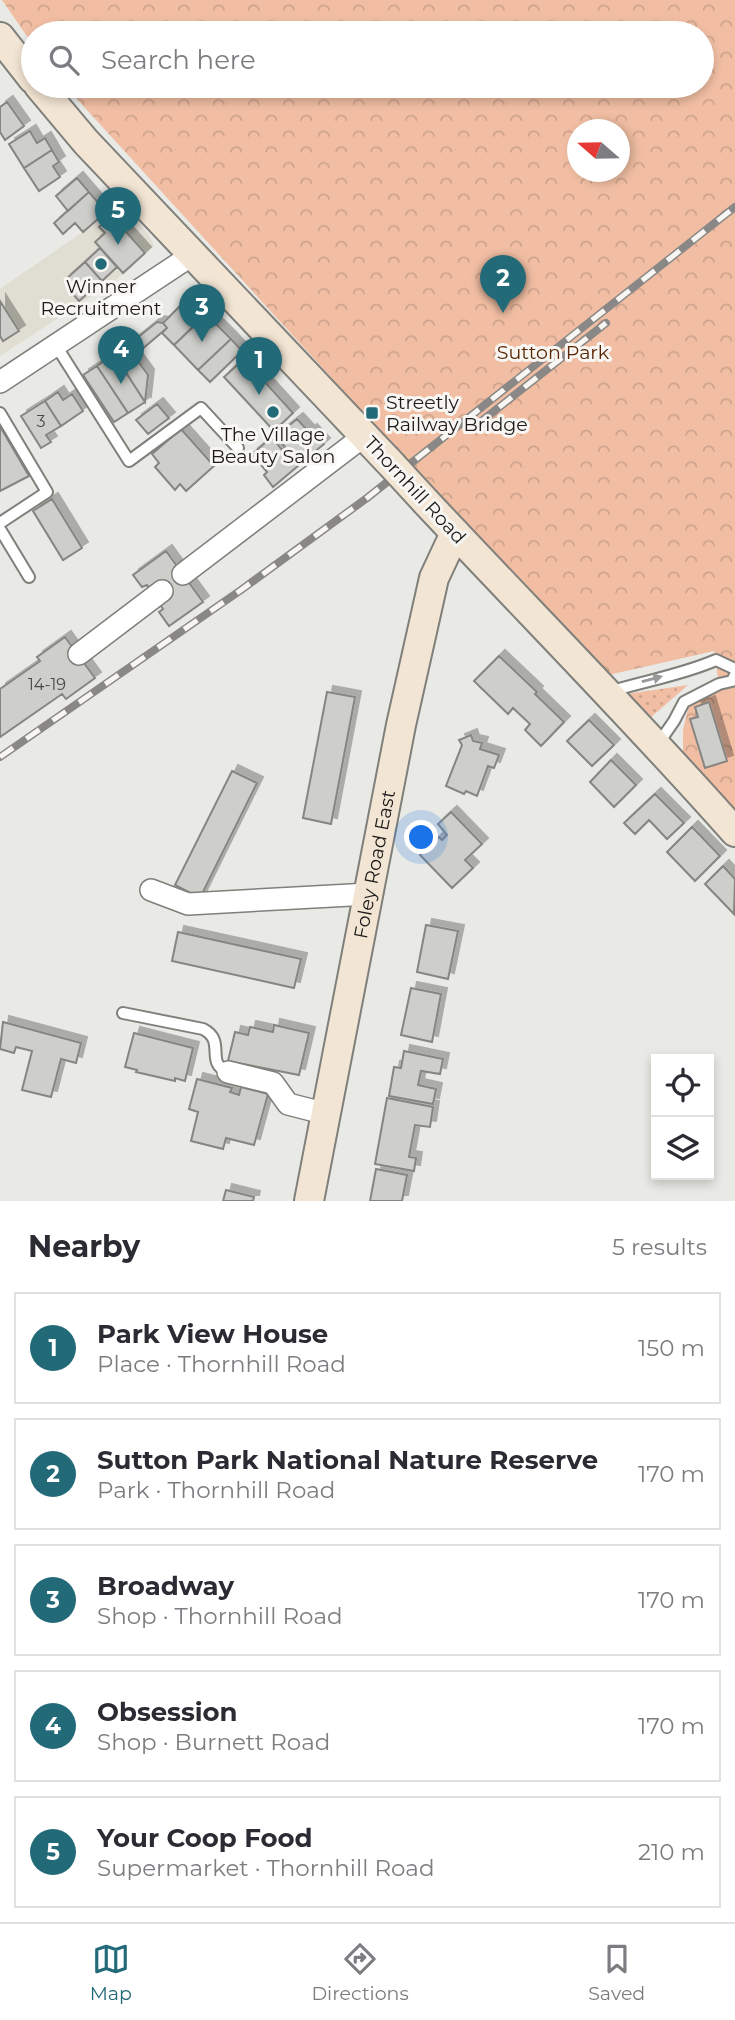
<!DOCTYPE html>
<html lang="en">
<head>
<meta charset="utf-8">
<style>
  :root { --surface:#fff; --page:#f7f7f7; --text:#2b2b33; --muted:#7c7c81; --line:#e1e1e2; --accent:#236a78 }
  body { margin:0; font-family:Montserrat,sans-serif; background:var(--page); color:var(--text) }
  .controls { position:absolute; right:21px; bottom:21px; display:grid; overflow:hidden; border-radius:0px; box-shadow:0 4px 10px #0003 }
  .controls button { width:63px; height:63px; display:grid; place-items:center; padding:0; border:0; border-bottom:2px solid var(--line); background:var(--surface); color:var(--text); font:35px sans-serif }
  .compass { position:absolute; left:567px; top:119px; width:63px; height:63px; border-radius:50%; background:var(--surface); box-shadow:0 4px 10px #0003; rotate:290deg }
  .you { position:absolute; left:422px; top:838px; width:24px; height:24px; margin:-18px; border:5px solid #fff; border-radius:50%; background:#1a73e8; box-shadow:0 0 0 10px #1a73e833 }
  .badge { display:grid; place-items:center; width:46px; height:46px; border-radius:50%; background:var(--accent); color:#fff; font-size:23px; font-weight:700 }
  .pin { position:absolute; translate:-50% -58px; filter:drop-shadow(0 2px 4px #0008) }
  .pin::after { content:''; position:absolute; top:37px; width:24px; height:21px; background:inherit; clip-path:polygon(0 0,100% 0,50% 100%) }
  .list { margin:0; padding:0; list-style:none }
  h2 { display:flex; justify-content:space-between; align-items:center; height:91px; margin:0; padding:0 28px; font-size:30px }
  h2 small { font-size:23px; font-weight:400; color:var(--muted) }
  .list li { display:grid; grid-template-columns:46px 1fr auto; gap:21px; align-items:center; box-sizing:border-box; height:112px; margin:0 14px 14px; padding:0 14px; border:2px solid var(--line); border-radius:0px }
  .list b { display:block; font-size:26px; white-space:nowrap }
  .list p { margin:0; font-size:23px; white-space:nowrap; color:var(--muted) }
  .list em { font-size:23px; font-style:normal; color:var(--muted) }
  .icon { flex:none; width:38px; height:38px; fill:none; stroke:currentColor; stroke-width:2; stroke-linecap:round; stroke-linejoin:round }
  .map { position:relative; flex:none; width:735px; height:1201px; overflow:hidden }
  .search { position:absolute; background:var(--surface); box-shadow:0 4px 10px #0003; left:21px; right:21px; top:21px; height:77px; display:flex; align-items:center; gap:18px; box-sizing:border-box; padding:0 24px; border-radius:38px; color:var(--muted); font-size:26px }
  .sheet { height:721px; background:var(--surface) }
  nav { display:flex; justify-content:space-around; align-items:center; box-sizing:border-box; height:98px; border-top:2px solid var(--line); background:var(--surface); font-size:19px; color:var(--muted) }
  nav a { display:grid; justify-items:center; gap:4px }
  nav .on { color:var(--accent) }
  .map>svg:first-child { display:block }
  .built { fill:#e0ded2 }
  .grass { fill:url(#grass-dots) }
  .park { fill:url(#park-crowns); fill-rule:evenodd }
  .building { fill:#cecfcb; stroke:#858682; stroke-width:2; filter:url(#shadow) }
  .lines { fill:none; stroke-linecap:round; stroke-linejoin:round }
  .service-casing { stroke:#7f7f7b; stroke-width:14 }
  .minor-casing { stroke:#7f7f7b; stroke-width:24 }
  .secondary-casing { stroke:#7f7f7b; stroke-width:32 }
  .service { stroke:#fff; stroke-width:10 }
  .minor { stroke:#fff; stroke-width:21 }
  .secondary { stroke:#f3e5d3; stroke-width:28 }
  .rail-casing { stroke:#898886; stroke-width:8 }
  .rail { stroke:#f7f6f2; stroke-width:5; stroke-dasharray:16; stroke-linecap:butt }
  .secondary-bridge-casing { stroke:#7f7f7b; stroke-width:32; stroke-linecap:butt }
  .secondary-bridge { stroke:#f3e5d3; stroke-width:28 }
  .oneway { fill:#999898 }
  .poi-dot { fill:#236a78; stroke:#f7f6f2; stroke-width:2.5 }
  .labels { text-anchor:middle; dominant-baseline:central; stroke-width:6; stroke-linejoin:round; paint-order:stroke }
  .number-label { font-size:16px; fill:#484846 }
  .poi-label { font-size:19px; fill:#1c1b1a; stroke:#f7f6f2 }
  .park-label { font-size:19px; fill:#5a2603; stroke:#f7f6f2 }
  .street-label { font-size:19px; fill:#1c1b1a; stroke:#f7f6f2 }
</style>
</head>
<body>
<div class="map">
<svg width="735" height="1201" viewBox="0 0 735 1201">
  <defs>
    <pattern id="grass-dots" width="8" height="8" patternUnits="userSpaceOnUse" patternTransform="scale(1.75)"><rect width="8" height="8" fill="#f1bea3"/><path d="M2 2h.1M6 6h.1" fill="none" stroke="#cea38c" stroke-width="1.8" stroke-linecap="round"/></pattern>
    <pattern id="park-crowns" width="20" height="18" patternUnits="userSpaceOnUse" patternTransform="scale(1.75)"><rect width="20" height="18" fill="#f1bea3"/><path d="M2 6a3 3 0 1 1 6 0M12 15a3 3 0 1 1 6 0" fill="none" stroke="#cea38c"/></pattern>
    <filter id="shadow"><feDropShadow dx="6" dy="-6" stdDeviation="0" flood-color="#0004"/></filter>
  </defs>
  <rect width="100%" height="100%" fill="#e9e9e5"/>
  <path class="built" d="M121 201 149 235 154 246 112 283 0 356V289L80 234Z"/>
  <path class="grass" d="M688 685 649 719 626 694Z"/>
  <path class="park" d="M2 0H735V817L683 759V730L689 705 720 691 714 651 604 676 65 86H702V33H33V45ZM578 130H620V172H578Z"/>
  <path class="building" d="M7 102 24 126 5 140 0 132V107Z
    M30 131 37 143 45 138 52 150 24 168 9 144Z
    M52 150 59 162 53 166 60 177 39 191 24 168Z
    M77 178 89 192 68 211 56 196Z
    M89 192 106 212 83 232 75 223 63 234 54 223Z
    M111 215 145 253 123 273 95 242 105 233 99 227Z
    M100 248 117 267 102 281 85 262Z
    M85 262 102 281 79 301 72 293 74 290 65 280Z
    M192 294 209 312 174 345 162 333 167 328 163 323Z
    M0 301 19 331 3 341 0 336Z
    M206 314 231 339 198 370 174 345Z
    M157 322 163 323 167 328 135 355 127 346Z
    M231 339 242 351 210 382 198 370Z
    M127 346 148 375 145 402 114 354Z
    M114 354 145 402 128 413 97 366Z
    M244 359 293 413 274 431 224 377Z
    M97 366 128 413 114 422 83 375Z
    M58 392 63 400 72 394 83 411 61 426 45 401Z
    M45 401 61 426 46 435 51 442 41 448 21 416Z
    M157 404 169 418 148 434 136 420Z
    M297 419 309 432 311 430 324 444 273 487 264 475 267 472 252 454 272 437 282 450 285 447 276 436Z
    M1 428 29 476 0 491V428Z
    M181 429 214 466 186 491 180 484 175 490 155 467 159 463 152 454Z
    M52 499 82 548 63 560 33 511Z
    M166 551 203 602 169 626 159 612 163 609 152 592 147 585 142 587 133 575Z
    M65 637 95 678 66 699 62 694 0 737V689L40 661 37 657Z
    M499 656 537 692 535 694 564 722 541 746 525 730 530 724 513 708 508 714 474 681Z
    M327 692 355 697 331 824 303 818Z
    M709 702 727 761 705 768 690 719 698 717 695 707Z
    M589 720 614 745 592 766 567 741Z
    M471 735 473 741 482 743 480 749 499 755 494 768 488 766 477 796 466 791 464 794 446 786 462 745 459 740Z
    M611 760 636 785 614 807 590 782Z
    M232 771 257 783 200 898 175 885Z
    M655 794 684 823 667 839 649 820 635 834 624 823Z
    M451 812 482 844 465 860 473 868 452 888 420 855 439 837 442 840 447 835 438 824Z
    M692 827 720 856 695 881 667 852Z
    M723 866 735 879 734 914 705 884Z
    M426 925 458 931 448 979 417 972Z
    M178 932 301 959 294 988 172 961Z
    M411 988 441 994 432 1042 401 1035Z
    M3 1022 81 1043 76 1063 61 1059 51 1097 22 1090 32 1051 16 1047 14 1053 0 1049Z
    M274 1025 309 1033 299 1075 228 1061 235 1032 248 1035 250 1027 273 1032Z
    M134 1033 193 1048 185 1081 175 1078V1081L136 1072 137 1070 125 1067Z
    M404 1051 443 1059 440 1074 421 1071 418 1085 436 1089 433 1104 389 1096 394 1067 401 1068Z
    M197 1079 232 1088 230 1092 239 1095 241 1087 268 1094 254 1145 226 1138 223 1149 191 1141 198 1112 189 1109Z
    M387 1098 433 1107 430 1127 415 1125 409 1157 416 1158 414 1171 375 1164Z
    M376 1169 407 1175 402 1201H370Z
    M226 1190 254 1197 253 1201H223Z"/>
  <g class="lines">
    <defs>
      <path id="service" d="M55 344 129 461 201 408 238 448
        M0 413 47 492 0 523
        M0 529 29 577
        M609 692C644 681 682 675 716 660L735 669
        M658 744 674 721 684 702 719 684 732 681 735 675
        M123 1013 203 1029C227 1041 204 1063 228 1072"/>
      <path id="minor" d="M0 382 192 255
        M183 574 364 436
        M79 654 162 591
        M151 890 188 904 369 894
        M228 1072 273 1083 288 1104 327 1114"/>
      <g id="secondary">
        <path d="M0 37 33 79"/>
        <path d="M39 86 86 142 392 465"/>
        <path d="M426 502C529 612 635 719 735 832"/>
        <path id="s1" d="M309 1201 401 725 434 578 455 533"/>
      </g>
    </defs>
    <use href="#service" class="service-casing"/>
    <use href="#minor" class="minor-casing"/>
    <use href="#secondary" class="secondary-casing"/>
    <use href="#service" class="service"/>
    <use href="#minor" class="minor"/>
    <use href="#secondary" class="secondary"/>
    <defs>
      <path id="rail" d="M474 427 606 323
        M0 757 241 590 367 498 735 207"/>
    </defs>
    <use href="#rail" class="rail-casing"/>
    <use href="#rail" class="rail"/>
    <defs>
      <path id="secondary-bridge" d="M392 465 426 502"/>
    </defs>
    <use href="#secondary-bridge" class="secondary-bridge-casing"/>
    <use href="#secondary-bridge" class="secondary-bridge"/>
  </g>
  <defs><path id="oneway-solid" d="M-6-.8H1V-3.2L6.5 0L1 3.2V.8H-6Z" transform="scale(1.75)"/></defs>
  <use class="oneway" href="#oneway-solid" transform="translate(652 679) rotate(-15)"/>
  <g class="poi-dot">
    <circle cx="101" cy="264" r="7"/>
    <circle cx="273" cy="412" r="7"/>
    <rect x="365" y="406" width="14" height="14" rx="3.5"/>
  </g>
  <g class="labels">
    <g class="number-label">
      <text x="41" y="421">3</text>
      <text x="47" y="684">14-19</text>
    </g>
    <g class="poi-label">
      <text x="101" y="286">Winner<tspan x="101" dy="22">Recruitment</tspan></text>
      <text x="386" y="402" text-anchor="start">Streetly<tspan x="386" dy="22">Railway Bridge</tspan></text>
      <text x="273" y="434">The Village<tspan x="273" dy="22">Beauty Salon</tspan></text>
    </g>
    <g class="park-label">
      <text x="553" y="352">Sutton Park</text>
    </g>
    <g class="street-label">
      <text transform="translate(415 490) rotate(47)">Thornhill Road</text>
      <text stroke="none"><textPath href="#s1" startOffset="343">Foley Road East</textPath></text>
    </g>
  </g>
</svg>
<div class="controls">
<button><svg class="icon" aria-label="locate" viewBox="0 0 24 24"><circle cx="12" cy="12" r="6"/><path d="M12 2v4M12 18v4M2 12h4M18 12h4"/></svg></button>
<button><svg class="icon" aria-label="layers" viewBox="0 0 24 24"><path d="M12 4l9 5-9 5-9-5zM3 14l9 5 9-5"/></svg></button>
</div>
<svg class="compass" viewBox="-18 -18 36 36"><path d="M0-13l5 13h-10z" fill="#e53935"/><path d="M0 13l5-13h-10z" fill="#7c7c81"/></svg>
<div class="you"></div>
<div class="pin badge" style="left:259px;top:395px">1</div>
<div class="pin badge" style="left:503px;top:313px">2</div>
<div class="pin badge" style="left:202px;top:342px">3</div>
<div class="pin badge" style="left:121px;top:384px">4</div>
<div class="pin badge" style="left:118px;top:245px">5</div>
<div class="search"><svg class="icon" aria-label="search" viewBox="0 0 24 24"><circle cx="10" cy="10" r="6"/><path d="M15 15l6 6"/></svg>Search here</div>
</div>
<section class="sheet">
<h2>Nearby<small>5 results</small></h2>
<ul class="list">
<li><span class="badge">1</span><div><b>Park View House</b><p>Place · Thornhill Road</p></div><em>150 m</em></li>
<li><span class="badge">2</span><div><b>Sutton Park National Nature Reserve</b><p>Park · Thornhill Road</p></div><em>170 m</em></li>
<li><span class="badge">3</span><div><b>Broadway</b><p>Shop · Thornhill Road</p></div><em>170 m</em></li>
<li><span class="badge">4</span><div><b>Obsession</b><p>Shop · Burnett Road</p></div><em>170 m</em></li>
<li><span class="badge">5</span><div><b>Your Coop Food</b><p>Supermarket · Thornhill Road</p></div><em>210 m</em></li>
</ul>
</section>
<nav>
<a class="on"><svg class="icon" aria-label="map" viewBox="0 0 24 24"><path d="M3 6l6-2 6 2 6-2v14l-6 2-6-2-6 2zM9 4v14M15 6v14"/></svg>Map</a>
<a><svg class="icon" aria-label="directions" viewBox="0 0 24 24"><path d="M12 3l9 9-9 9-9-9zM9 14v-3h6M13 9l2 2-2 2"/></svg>Directions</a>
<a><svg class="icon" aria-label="saved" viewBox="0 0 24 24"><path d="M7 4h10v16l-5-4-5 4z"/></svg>Saved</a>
</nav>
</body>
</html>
